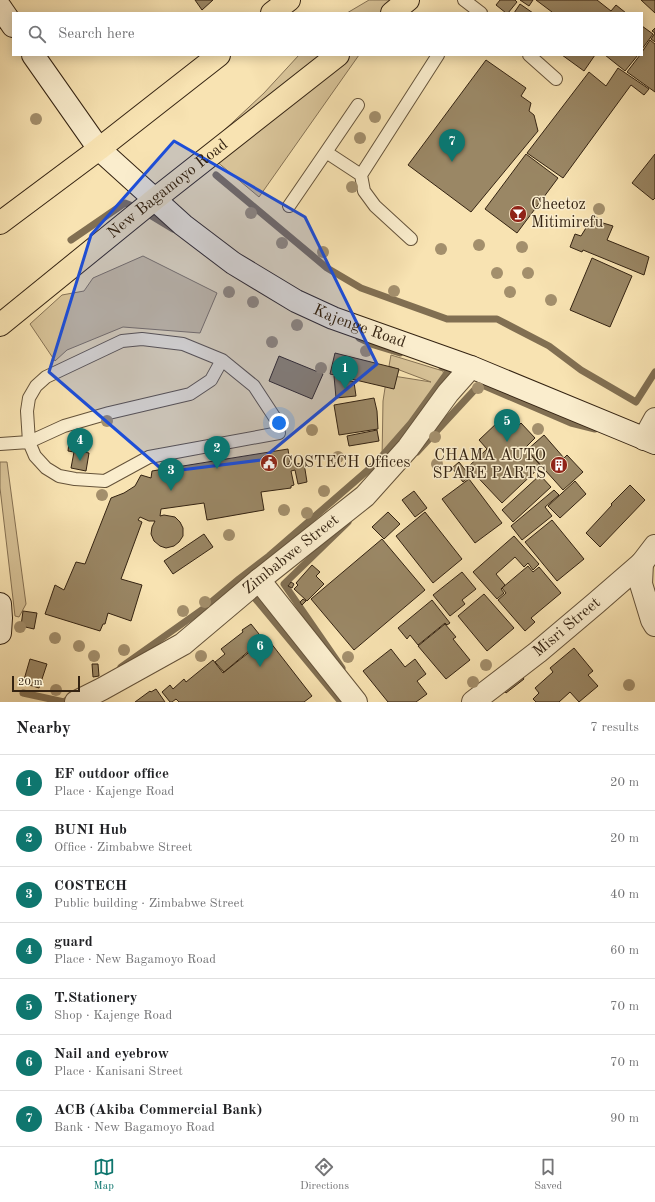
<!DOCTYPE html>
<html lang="en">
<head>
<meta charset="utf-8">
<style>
  :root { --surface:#fff; --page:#f6f6f6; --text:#202124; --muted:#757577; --line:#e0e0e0; --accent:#0f766e }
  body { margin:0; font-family:"Old Standard TT",serif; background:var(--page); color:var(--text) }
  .scale { position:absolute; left:12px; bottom:10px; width:68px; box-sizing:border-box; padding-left:4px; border:2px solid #342312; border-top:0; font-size:11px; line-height:14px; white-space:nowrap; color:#342312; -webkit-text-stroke:3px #faedcd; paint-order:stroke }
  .you { position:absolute; left:279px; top:423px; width:14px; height:14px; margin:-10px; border:3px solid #fff; border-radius:50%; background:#1a73e8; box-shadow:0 0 0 6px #1a73e833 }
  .badge { display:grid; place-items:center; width:26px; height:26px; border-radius:50%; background:var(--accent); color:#fff; font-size:13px; font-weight:700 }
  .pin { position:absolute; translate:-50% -33px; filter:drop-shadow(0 1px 2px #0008) }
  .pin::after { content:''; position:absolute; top:21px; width:14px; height:12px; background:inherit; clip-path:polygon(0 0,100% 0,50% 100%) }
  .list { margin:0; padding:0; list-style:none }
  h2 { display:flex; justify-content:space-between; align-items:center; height:52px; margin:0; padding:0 16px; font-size:17px }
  h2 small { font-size:13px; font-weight:400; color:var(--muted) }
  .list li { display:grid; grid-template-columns:26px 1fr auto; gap:12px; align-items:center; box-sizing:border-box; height:56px; padding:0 16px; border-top:1px solid var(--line) }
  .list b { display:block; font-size:15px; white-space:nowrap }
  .list p { margin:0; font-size:13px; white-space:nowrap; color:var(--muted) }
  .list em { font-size:13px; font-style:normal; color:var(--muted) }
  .icon { flex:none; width:22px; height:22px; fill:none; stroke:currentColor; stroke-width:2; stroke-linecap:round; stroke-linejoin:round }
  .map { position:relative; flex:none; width:655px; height:702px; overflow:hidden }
  .search { position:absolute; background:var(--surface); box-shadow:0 2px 10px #0003; left:12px; right:12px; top:12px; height:44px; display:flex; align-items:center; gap:10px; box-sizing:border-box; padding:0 14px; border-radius:0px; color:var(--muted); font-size:15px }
  .sheet { height:444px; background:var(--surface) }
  nav { display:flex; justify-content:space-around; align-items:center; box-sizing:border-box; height:56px; border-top:1px solid var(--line); background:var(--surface); font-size:11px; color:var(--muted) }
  nav a { display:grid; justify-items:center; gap:2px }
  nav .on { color:var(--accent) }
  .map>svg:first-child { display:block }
  .green { fill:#d7c297; stroke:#867254 }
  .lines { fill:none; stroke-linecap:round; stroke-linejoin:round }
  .stream { stroke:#816f52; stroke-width:7 }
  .building { fill:#9a8765; stroke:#342312 }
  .lane-casing { stroke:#65533a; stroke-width:14 }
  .street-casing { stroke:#65533a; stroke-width:24 }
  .secondary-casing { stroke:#342312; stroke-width:24 }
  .highway-casing { stroke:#342312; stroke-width:24 }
  .lane { stroke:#faedcd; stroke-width:12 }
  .street { stroke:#faedcd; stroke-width:22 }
  .secondary { stroke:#faedcd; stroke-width:22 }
  .highway { stroke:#f8e3b2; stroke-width:22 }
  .tree { fill:#a38f6c }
  .marked { fill:#1d4ed8; fill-opacity:0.2; stroke:#1d4ed8; stroke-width:3; stroke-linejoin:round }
  .labels { text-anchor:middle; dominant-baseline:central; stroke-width:3; stroke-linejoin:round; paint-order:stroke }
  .street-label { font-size:16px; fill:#342312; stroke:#faedcd }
  .poi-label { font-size:16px; fill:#342312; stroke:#faedcd; text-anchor:start }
</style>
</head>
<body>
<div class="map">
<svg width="655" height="702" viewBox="0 0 655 702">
  <rect width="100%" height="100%" fill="#f8e3b2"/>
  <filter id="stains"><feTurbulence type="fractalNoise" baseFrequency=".005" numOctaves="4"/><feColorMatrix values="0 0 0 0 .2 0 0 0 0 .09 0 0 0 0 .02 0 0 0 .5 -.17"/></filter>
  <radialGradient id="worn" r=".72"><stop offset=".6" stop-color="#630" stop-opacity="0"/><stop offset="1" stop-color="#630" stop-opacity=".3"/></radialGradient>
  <path class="green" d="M369 0H396L389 13H347Z
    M299 55H359L259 197 203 150 264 93Z
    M143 256 217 293 200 333 123 327 67 350 55 361 30 324 62 295 84 291 93 278Z
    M391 355 443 371 445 381 382 460 383 401 387 375 431 382 389 366Z
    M0 462H7L26 604 19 617 15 616 0 488Z"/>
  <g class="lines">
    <path class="stream" d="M216 175 327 268 361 288 447 319H497L549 346 581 370 636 402 655 372
      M71 240 125 203 140 209 173 229
      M359 338 374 345 400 353
      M417 452 480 384 571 423 595 429
      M249 591 341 702
      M121 667 203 609 239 579 269 556 375 464 411 423 450 369 442 367
      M342 668 284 584 348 522
      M23 693 64 702 73 696"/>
  </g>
  <path class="building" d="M195 0H213L202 10Z
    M500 0H515L517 2 508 13H506L496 5Z
    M520 0H533L529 6Z
    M536 0H597L611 11 616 5 626 13H551L552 12Z
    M641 0H655V13Z
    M520 4 533 13H514Z
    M642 26 653 34 642 49Z
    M655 28V42L651 39 655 33 652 31Z
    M650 40 655 44V92L627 72 640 55H642V52Z
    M562 55H595L584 71Z
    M605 55H638L625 71Z
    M486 60 526 88 521 96 531 103 529 111 534 115 538 131 471 212 408 165Z
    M618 68 649 89 644 95 631 85 563 178 527 153 589 72 606 86Z
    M526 154 558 178 517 233 485 209Z
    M655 154V198L653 200 632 183Z
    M594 215 603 223 613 226 607 240 649 257 644 275 583 250 582 252 570 247 575 234 581 236Z
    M592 258 632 276 610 327 570 310Z
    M335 353 399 369 394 389 330 374Z
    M279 356 323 374 312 399 269 381Z
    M334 376 354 382 356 396 336 398Z
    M374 398 377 411 378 429 339 435 334 405Z
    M499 421 511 433 521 423 535 438 525 448 541 466 502 503 468 467 487 449 479 440Z
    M377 430 379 441 349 446 347 436Z
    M544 435 564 458 567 455 583 472 563 490 527 450Z
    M69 443 80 445 79 451 89 453 86 471 71 468 74 452 68 451Z
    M288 449 290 463 288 464V465L304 463 307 482 298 484 295 470 291 471 294 485 291 486V488L261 492 264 510 207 520 204 503 161 509 160 516 164 515 175 517 180 522 183 528V536L179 542 174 546 166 548 160 546 154 541 151 534 152 527 155 521H149L140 517 138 520 142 522 121 579 142 585 131 621 108 613 105 624H103L100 631 45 614 55 585 64 590 76 562 85 564 111 498 124 493 135 486 141 475 151 478 152 471Z
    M459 462 470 476 463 482 452 468Z
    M540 475 551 487 513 522 502 510Z
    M469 479 502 523 475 543 442 499Z
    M575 481 586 494 560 518 548 506Z
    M630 485 645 500 600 547 586 533 612 505 611 504Z
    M554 490 559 495 545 507 552 516 522 540 511 526Z
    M414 491 427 508 415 517 402 500Z
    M388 512 400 524 384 539 372 527Z
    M425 512 462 559 433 583 396 536Z
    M552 520 584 559 557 581 525 542Z
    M204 534 213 547 173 574 164 561Z
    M514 536 539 564 533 570 528 563 524 567 515 557 496 574 505 585 501 589 504 593 497 599 473 572Z
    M382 539 425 590 354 650 311 599Z
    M312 565 320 572 316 576 324 584 307 601 294 589 298 585 296 583Z
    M528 566 533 572 539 567 561 593 531 618 535 622 525 631 498 600 506 593 502 588Z
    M462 572 476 589 462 600 465 604 450 616 433 595Z
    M291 582 294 584 292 588 288 586Z
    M484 594 514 628 487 651 458 616Z
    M303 599 306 601 302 605 300 602Z
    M432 600 450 623 447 625 445 623 418 645 410 635 407 639 398 628Z
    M23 611 37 613 34 629 21 626Z
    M251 624 263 639 224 672 215 662 225 654 221 649 243 632 242 630Z
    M445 624 456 637 453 639 470 660 446 679 418 646Z
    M267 638 312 696 304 702H179L176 699 172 702H170L162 692 170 685 173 689 184 679 186 682 213 660 223 673Z
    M574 648 593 671 588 675 598 686 579 702 570 692 559 702H536L533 699 539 693 535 688 553 672 550 668Z
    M391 649 405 667 415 659 426 674 417 681 427 694 416 702H388L363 671Z
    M30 659 47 664 39 688 23 683Z
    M92 664H98L99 676 93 677Z
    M518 671 524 679 506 693 500 685Z
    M156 689 165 702H135L150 691 151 692Z"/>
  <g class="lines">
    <defs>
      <path id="lane" d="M464 0 481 13
        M529 55 556 79
        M326 152 358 105
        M289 206 326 152 361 175
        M411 239 375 206 364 191 361 175 438 55
        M142 339 183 344 222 360 254 386 277 421 279 433 149 457 105 481 75 479 59 476 46 468 35 456 29 442 27 411 29 398 36 386 46 377 122 341Z
        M0 444 29 442 64 426 109 413 190 394 211 380 222 360"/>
      <g id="street">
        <path d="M644 439 655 419"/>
        <path d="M642 563 641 584 652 620 655 625"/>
        <path d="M259 580 356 702"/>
        <path id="s1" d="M76 702 102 689 183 644 259 580 365 496 408 448 448 393 471 367"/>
        <path id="s2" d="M473 702 538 652 596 603 642 563 655 546"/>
      </g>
      <g id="secondary">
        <path d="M0 7 13 26"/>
        <path id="s3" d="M33 55 99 149 183 225 233 263 296 301 333 318 471 367 655 443"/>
        <path d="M0 604 1 618 0 633"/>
      </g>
      <g id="highway">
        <path d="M272 13 289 0"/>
        <path d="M392 13 408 0"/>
        <path d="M0 223 99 149 219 55"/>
        <path id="s4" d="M0 325 155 199 338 55"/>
      </g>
    </defs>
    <use href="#lane" class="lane-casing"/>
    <use href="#street" class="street-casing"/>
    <use href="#secondary" class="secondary-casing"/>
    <use href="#highway" class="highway-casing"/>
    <use href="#lane" class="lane"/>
    <use href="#street" class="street"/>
    <use href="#secondary" class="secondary"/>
    <use href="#highway" class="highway"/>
  </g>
  <g class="tree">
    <circle cx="375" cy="117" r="6"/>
    <circle cx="36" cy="119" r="6"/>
    <circle cx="360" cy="138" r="6"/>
    <circle cx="352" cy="187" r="6"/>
    <circle cx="599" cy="209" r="6"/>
    <circle cx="251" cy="213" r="6"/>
    <circle cx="282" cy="243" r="6"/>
    <circle cx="479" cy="245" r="6"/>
    <circle cx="522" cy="247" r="6"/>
    <circle cx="441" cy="249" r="6"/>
    <circle cx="323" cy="252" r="6"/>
    <circle cx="497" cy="273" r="6"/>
    <circle cx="528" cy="273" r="6"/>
    <circle cx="394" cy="291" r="6"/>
    <circle cx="229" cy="292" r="6"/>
    <circle cx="510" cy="292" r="6"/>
    <circle cx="551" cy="300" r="6"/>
    <circle cx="253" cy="302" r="6"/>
    <circle cx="297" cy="325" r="6"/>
    <circle cx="272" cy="342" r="6"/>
    <circle cx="366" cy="351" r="6"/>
    <circle cx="321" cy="368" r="6"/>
    <circle cx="478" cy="388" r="6"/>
    <circle cx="107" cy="421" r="6"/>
    <circle cx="538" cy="429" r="6"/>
    <circle cx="312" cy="430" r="6"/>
    <circle cx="435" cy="437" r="6"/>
    <circle cx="338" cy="457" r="6"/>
    <circle cx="437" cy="464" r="6"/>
    <circle cx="324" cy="491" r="6"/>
    <circle cx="102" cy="495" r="6"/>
    <circle cx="284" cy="510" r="6"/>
    <circle cx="307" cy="513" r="6"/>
    <circle cx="229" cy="535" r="6"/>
    <circle cx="205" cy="602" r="6"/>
    <circle cx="183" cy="611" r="6"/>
    <circle cx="20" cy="627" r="6"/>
    <circle cx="55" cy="638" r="6"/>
    <circle cx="79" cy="646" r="6"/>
    <circle cx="124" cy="650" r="6"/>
    <circle cx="94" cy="656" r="6"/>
    <circle cx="201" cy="656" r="6"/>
    <circle cx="348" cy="657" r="6"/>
    <circle cx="486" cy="665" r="6"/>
    <circle cx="473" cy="682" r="6"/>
    <circle cx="629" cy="685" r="6"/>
    <circle cx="56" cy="690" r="6"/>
  </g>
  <path class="marked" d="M174 141 305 217 377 364 261 460 165 472 49 372 91 235Z"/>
  <defs>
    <symbol id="bar-disc" viewBox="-11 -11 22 22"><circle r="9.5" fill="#8f2418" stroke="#faedcd"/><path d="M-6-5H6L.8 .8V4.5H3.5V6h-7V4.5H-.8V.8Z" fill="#fff"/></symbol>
    <symbol id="civic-disc" viewBox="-11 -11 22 22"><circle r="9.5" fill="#8f2418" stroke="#faedcd"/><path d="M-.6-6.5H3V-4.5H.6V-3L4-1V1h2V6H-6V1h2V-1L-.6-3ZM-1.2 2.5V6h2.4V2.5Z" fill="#fff"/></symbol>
    <symbol id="building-disc" viewBox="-11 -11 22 22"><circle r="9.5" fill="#8f2418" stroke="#faedcd"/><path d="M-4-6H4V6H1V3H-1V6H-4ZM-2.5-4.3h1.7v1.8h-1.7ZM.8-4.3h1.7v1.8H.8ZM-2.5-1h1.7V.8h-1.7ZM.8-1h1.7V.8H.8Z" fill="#fff"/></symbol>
  </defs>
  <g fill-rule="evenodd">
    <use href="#bar-disc" x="508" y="204" width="20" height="20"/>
    <use href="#civic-disc" x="259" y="453" width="20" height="20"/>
    <use href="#building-disc" x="549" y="455" width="20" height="20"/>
  </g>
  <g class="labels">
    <g class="street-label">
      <text stroke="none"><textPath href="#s4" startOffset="216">New Bagamoyo Road</textPath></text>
      <text stroke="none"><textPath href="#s3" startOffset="433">Kajenge Road</textPath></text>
      <text stroke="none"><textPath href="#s1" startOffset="262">Zimbabwe Street</textPath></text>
      <text stroke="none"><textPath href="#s2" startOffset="120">Misri Street</textPath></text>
    </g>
    <g class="poi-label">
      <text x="531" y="205">Cheetoz<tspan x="531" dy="18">Mitimirefu</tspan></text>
      <text x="546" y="456" text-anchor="end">CHAMA AUTO<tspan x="546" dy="18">SPARE PARTS</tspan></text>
      <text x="282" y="463">COSTECH Offices</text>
    </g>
  </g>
  <rect width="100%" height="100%" filter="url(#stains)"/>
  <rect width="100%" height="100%" fill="url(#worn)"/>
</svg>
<div class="scale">20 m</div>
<div class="you"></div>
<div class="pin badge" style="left:345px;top:389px">1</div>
<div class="pin badge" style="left:217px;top:469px">2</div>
<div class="pin badge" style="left:171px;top:491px">3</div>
<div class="pin badge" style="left:80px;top:461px">4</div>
<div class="pin badge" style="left:507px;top:442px">5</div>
<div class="pin badge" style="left:260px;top:667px">6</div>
<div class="pin badge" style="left:452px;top:162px">7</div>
<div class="search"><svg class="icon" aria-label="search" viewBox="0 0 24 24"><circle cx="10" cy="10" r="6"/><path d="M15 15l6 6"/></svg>Search here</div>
</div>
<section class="sheet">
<h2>Nearby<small>7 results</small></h2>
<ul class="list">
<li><span class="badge">1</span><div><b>EF outdoor office</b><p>Place · Kajenge Road</p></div><em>20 m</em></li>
<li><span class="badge">2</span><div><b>BUNI Hub</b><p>Office · Zimbabwe Street</p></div><em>20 m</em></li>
<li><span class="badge">3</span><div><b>COSTECH</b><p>Public building · Zimbabwe Street</p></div><em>40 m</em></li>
<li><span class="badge">4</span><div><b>guard</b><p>Place · New Bagamoyo Road</p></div><em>60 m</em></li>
<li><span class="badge">5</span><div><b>T.Stationery</b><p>Shop · Kajenge Road</p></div><em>70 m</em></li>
<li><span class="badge">6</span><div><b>Nail and eyebrow</b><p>Place · Kanisani Street</p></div><em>70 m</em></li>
<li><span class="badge">7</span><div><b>ACB (Akiba Commercial Bank)</b><p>Bank · New Bagamoyo Road</p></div><em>90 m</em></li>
</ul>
</section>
<nav>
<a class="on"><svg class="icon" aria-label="map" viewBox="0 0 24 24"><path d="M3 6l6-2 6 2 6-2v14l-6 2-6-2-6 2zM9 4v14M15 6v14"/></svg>Map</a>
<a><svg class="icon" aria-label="directions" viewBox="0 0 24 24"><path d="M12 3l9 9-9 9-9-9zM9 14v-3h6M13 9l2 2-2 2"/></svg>Directions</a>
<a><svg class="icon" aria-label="saved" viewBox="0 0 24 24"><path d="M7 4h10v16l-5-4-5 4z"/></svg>Saved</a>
</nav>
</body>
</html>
